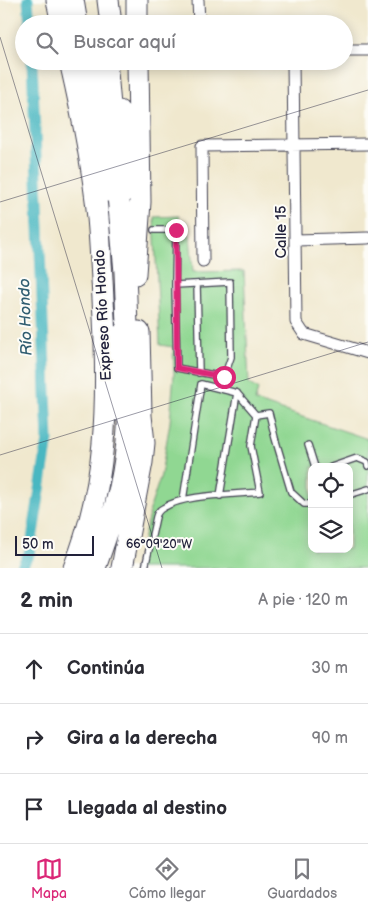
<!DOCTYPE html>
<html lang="es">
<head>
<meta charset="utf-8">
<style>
  :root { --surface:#fff; --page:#f7f7f7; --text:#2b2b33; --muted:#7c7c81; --line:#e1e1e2; --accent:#db2777 }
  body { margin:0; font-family:"Balsamiq Sans",sans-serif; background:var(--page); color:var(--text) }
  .controls { position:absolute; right:15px; bottom:15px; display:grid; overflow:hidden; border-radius:10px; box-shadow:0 2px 12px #0003 }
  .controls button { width:45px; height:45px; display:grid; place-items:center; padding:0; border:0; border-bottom:1px solid var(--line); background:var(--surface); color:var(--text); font:25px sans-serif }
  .scale { position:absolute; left:15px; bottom:12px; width:79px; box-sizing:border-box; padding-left:5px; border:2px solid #22223b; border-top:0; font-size:14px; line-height:18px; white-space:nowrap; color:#22223b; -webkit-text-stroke:4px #fdfcf7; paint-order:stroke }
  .stop { position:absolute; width:15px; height:15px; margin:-11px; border:4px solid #db2777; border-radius:50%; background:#fff }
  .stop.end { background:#db2777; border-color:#fff; box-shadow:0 1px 5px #0008 }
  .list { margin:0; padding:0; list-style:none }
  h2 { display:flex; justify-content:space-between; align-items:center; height:65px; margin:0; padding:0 20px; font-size:21px }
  h2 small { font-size:16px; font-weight:400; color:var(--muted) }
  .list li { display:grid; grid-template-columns:32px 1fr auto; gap:15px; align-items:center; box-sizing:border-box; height:70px; padding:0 20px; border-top:1px solid var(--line) }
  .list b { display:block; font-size:19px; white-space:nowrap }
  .list em { font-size:16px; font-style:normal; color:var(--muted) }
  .icon { flex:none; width:28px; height:28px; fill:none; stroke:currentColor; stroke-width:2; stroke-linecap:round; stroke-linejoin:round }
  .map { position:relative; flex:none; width:368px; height:568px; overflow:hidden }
  .search { position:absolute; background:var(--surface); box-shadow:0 2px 12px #0003; left:15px; right:15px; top:15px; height:55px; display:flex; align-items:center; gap:12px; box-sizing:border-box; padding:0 18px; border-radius:28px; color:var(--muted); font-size:19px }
  .sheet { height:275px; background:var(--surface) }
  nav { display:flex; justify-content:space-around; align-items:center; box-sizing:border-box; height:70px; border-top:1px solid var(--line); background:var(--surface); font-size:14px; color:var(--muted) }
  nav a { display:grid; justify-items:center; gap:2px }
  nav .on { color:var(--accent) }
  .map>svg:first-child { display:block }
  .green { fill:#90d792; stroke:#597c66; fill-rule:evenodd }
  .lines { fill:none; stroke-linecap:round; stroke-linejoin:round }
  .canal { stroke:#48b7c1; stroke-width:11 }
  .service-casing { stroke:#414051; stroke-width:8 }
  .minor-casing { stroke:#414051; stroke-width:13 }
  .motorway-casing { stroke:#414051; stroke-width:23 }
  .service { stroke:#fff; stroke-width:5.5 }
  .minor { stroke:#fff; stroke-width:11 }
  .motorway { stroke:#fff; stroke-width:21 }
  .route { stroke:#db2777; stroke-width:6 }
  .ticks { fill:none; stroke:#22223b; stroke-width:1; stroke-opacity:0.45 }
  .labels { text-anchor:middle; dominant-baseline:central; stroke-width:4; stroke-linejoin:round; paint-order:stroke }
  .street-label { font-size:15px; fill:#22223b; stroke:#fdfcf7 }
  .water-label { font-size:16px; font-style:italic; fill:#315e71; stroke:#fdfcf7 }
  .ticks-label { font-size:12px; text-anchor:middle; fill:#22223b; stroke:#fdfcf7; stroke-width:4; stroke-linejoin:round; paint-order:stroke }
</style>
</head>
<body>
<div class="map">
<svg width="368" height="568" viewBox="0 0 368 568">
  <rect width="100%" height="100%" fill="#fdfcf7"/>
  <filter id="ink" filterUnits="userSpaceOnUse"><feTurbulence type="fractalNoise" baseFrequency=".02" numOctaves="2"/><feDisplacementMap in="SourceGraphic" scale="10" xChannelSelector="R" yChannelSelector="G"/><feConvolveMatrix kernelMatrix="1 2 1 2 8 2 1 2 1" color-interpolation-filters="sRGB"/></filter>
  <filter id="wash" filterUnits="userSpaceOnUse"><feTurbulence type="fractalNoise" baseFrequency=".0096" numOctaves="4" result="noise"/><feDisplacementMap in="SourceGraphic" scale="20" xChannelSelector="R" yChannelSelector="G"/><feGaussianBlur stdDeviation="1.12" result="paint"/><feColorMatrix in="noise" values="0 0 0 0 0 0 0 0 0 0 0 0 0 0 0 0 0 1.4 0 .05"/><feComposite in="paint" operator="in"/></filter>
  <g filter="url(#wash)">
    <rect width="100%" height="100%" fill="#f0e8ce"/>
    <path class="green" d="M179 216V236L190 235 193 272 244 271 249 384 258 389 255 401 368 439V568H137L151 505 161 475 170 422 174 373 173 347 160 345 154 217ZM312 467H349V549H312Z"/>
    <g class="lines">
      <path class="canal" d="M28 0 30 24
        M21 568 30 552 48 440 32 61"/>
    </g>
  </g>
  <g filter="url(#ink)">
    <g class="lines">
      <defs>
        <path id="service" d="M154 230H176L175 285
          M197 284 199 373
          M220 389 231 357 230 282 175 285 177 368 224 377
          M256 415 269 413 275 438 291 492 304 504H312
          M308 445 315 467
          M331 467 357 458 367 462 368 466
          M349 495 368 489
          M183 500 201 384 237 393 220 496
          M145 568 156 517C157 513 159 510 163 508 184 494 234 495 260 492L251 446 256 415 237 393"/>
        <path id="minor" d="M198 0 199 24
          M344 50H368
          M293 61 296 322 304 334 368 353
          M296 240 368 238
          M203 261 202 146 368 144"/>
        <path id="motorway" d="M57 0 62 24
          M73 0 77 24
          M108 0 111 24
          M137 0V24
          M70 61C82 113 93 166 98 218 101 251 102 284 104 317 108 403 107 487 74 568
          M86 61 102 135 108 191
          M106 61 112 128
          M119 111 127 190
          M116 174 125 272 128 353
          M135 274 140 202 138 61
          M139 332 141 414
          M119 336 121 373 120 411
          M95 568C101 550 108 532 113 513 125 476 129 435 129 396
          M122 568 142 462 144 443 141 416"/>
      </defs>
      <use href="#service" class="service-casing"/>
      <use href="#minor" class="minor-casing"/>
      <use href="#motorway" class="motorway-casing"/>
      <use href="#service" class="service"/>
      <use href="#minor" class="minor"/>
      <use href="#motorway" class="motorway"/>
    </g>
  </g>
  <g class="lines" filter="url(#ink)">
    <path class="route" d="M176 230 177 368 224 377"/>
  </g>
  <path class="ticks" d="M0 37 162 568M0 202 368 90M0 455 368 342"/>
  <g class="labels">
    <g class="street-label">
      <text transform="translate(281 232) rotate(-90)">Calle 15</text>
      <text transform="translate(103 315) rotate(-93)">Expreso Río Hondo</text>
    </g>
    <g class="water-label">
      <text transform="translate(26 317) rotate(-92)">Río Hondo</text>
    </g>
  </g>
  <g class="ticks-label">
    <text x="159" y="548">66°09'20"W</text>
  </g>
</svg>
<div class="controls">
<button><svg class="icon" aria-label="locate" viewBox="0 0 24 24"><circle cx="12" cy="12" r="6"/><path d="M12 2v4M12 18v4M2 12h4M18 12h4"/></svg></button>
<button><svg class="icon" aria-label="layers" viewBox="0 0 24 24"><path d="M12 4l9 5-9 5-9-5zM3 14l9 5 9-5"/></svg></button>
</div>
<div class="scale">50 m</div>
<div class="stop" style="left:224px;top:377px"></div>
<div class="stop end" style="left:176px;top:230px"></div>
<div class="search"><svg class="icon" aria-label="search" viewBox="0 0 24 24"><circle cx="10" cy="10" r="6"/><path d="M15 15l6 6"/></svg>Buscar aquí</div>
</div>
<section class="sheet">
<h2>2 min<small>A pie · 120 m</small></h2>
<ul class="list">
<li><svg class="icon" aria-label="ahead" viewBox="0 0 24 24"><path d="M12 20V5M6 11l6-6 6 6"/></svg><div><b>Continúa</b></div><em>30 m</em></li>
<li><svg class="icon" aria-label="right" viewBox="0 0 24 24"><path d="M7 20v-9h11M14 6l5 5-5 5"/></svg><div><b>Gira a la derecha</b></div><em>90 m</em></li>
<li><svg class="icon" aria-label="arrive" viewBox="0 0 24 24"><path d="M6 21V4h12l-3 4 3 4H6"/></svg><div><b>Llegada al destino</b></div></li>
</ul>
</section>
<nav>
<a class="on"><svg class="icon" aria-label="map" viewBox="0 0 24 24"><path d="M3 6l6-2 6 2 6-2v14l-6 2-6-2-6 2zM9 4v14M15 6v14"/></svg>Mapa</a>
<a><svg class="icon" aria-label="directions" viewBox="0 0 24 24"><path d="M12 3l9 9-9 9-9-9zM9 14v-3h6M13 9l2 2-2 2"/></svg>Cómo llegar</a>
<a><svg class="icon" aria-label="saved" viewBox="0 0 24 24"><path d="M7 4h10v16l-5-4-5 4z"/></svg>Guardados</a>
</nav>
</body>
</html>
